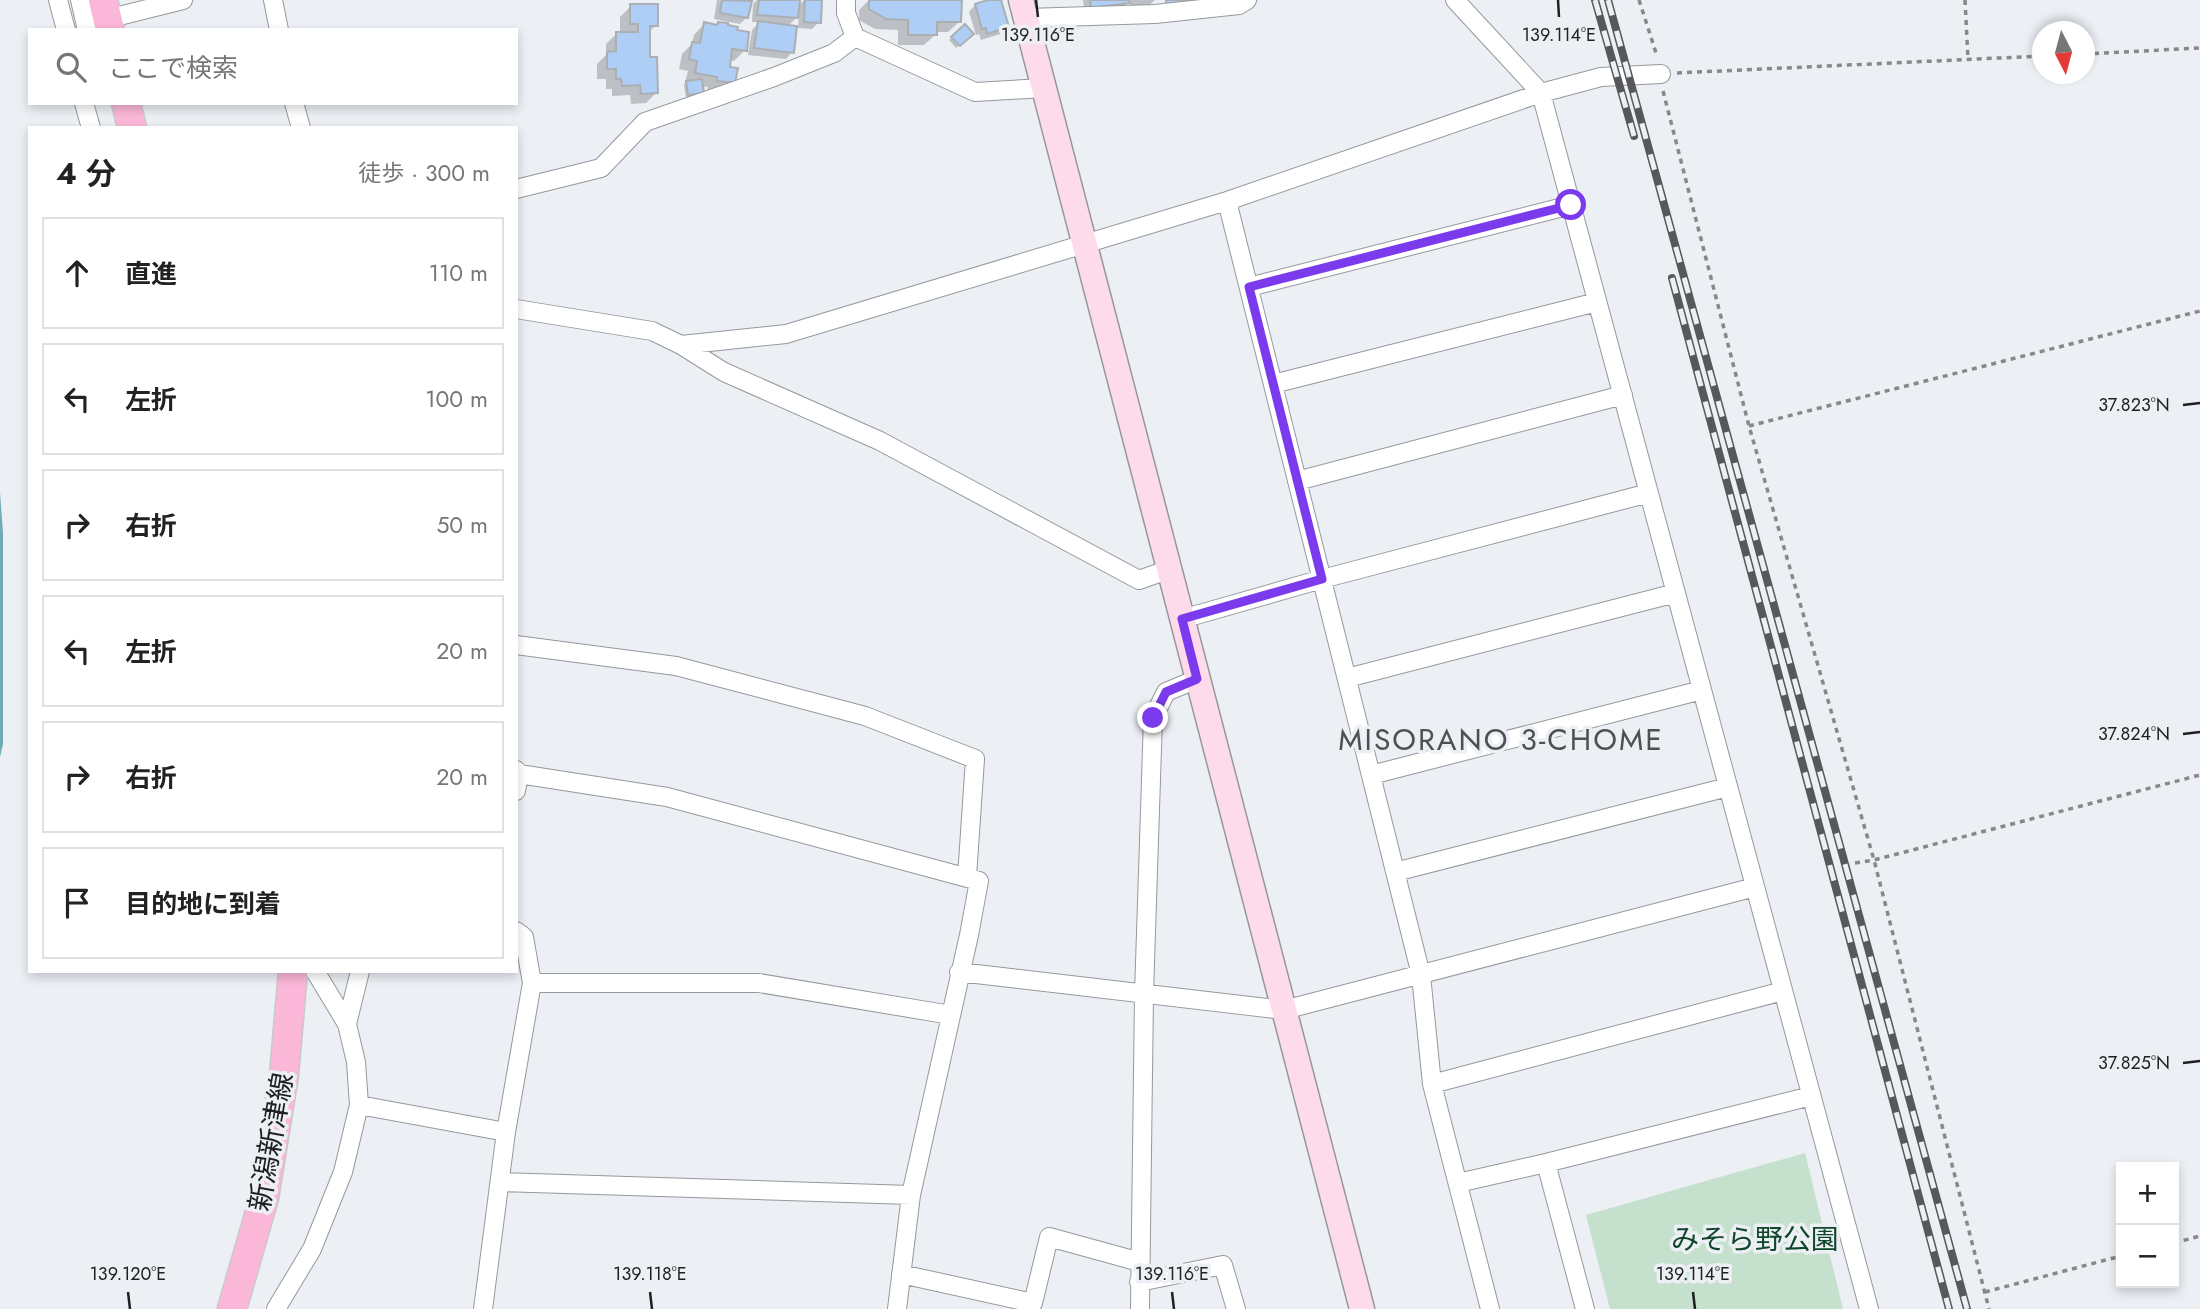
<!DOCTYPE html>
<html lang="ja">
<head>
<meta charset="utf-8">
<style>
  :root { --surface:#fff; --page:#f6f6f6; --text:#222; --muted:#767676; --line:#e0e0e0 }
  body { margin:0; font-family:Jost,"Noto Sans JP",sans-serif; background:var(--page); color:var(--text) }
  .controls { position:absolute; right:21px; bottom:21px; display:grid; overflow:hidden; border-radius:0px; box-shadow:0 4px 10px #0003 }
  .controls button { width:63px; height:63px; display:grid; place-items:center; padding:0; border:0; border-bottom:2px solid var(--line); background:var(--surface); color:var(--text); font:35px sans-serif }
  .compass { position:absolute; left:2032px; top:21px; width:63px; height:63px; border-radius:50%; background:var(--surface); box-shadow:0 4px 10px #0003; rotate:174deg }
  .stop { position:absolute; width:21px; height:21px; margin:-16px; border:5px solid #7c3aed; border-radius:50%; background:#fff }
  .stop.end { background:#7c3aed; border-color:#fff; box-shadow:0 2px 7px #0008 }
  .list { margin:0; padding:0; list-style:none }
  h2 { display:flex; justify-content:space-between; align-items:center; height:91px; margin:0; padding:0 28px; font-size:30px }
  h2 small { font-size:23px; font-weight:400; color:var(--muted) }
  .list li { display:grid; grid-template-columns:46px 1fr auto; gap:21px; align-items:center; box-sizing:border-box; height:112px; margin:0 14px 14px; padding:0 14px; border:2px solid var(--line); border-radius:0px }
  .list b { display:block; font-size:26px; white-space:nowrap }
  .list em { font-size:23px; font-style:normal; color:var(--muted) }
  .icon { flex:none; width:38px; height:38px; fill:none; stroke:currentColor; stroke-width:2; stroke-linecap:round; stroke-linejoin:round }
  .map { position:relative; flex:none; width:2200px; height:1309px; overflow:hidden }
  .search { position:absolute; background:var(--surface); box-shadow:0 4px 10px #0003; left:28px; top:28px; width:490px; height:77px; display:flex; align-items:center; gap:18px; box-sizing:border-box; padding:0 24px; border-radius:0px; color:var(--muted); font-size:26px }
  .panel { position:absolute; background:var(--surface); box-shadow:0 4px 10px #0003; left:28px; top:126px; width:490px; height:847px; border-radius:0px }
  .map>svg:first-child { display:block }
  .green { fill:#c5e0cd }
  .water { fill:#6facb6 }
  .shadow { fill:#0003 }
  .building { fill:#aecef5; stroke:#abafb3; stroke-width:2 }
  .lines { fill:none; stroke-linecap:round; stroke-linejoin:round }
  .street-casing { stroke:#95989c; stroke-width:20 }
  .secondary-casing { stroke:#95989c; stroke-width:27 }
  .primary-casing { stroke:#c9c9ca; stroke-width:31 }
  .path { stroke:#86888b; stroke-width:3.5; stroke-dasharray:5 5; stroke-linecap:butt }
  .street { stroke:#fff; stroke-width:18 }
  .secondary { stroke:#fddbeb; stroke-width:24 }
  .primary { stroke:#fbb7d7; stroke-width:28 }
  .rail-casing { stroke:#56585a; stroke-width:8 }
  .rail { stroke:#eceff4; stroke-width:5; stroke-dasharray:16; stroke-linecap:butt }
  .route { stroke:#7c3aed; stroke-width:9 }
  .ticks { fill:none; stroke:#1e2021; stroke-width:2.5 }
  .labels { text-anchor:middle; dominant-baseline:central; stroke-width:7; stroke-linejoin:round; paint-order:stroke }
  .street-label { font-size:28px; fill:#1e2021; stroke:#eceff4 }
  .park-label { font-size:28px; fill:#0f4629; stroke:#eceff4 }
  .neighbourhood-label { font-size:30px; letter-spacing:2px; fill:#4e5154; stroke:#eceff4 }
  .ticks-label { font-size:18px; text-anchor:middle; fill:#1e2021; stroke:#eceff4; stroke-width:7; stroke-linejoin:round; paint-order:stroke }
</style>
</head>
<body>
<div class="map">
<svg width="2200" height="1309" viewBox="0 0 2200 1309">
  <rect width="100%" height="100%" fill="#eceff4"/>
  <path class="green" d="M1805 1153 1843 1309H1610L1586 1215Z"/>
  <path class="water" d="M0 492 3 533V744L0 757Z"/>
  <path class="shadow" d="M717 0 749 3 747 17 740 24 714 19Z
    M757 0H786L798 6 804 0H821L819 22 812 29 798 28 799 15 787 27 792 52 786 59 748 55 752 30 759 22H752L753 4Z
    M869 0H960L959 22 948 32H935V35L924 45H898V30L875 29 859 20V10Z
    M995 0H999L1007 27 1000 34 981 40 979 34 976 35 969 12 975 5Z
    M1083 0H1155L1148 6 1130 8V1L1121 9 1085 13Z
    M631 6 656 25 648 33V59L656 93 646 103 631 104 630 95 612 96V89H606V79H597V64L606 55V44L617 33H620V17Z
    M704 24 745 50 734 61 729 60 728 68 734 83 723 93 707 91 708 87 701 86 702 92 699 95 686 97 684 86 688 71 679 69 682 54 692 44 694 35Z
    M965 26 972 34 956 48 949 40Z"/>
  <path class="building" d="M722 0 752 1 748 18 720 13Z
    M759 0H800L798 18 757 15Z
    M805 0H822L821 23 804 22Z
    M869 0H962L961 22H937V35H908V20L886 19 869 9Z
    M988 0H1001L1009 27 987 34 986 28 982 29 975 4Z
    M1090 0H1129L1130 3 1091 8Z
    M1166 0H1195V6H1166Z
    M630 4H658V26H650V57H657L658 93 641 94 640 85 622 86 621 79H616V69H607V52L616 51V32H638V24H630Z
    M758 21 797 26 794 53 754 48Z
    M704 22 717 25 718 22 728 23V25L738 27 737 30 749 32 747 51 732 49 730 67 738 68 735 83 717 81V77L695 73 697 61 689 59 692 42 700 43Z
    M965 24 974 34 960 46 951 37Z
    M702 79 704 93 688 95 686 81Z"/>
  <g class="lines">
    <defs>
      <path id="street" d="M58 0 66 30
        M80 0 87 30
        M273 0 279 30
        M846 0V13L855 37 975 92 1044 88
        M1455 0 1541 93 1869 1309
        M1026 18 1155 14 1239 5 1247 0
        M89 30 107 19 183 0
        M84 103 91 128
        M294 103 301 128
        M516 189 601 168 645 122 774 77 834 53 855 37
        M1227 201 1421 975 1432 1084 1490 1309
        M1249 287 1571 205
        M516 309 652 331 681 345 724 372 880 441 1139 580 1170 569
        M681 345 786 334 1227 201 1541 93 1601 77 1661 74
        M1273 384 1597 302
        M1297 481 1623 395
        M1182 619 1322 579 1649 493
        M516 645 676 666 865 716 975 759 967 877
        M1347 678 1676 593
        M516 770 519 774 516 791
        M519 774 667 797 979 881 969 935 911 1195 897 1309
        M1371 775 1702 690
        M1395 872 1728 787
        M959 972 1284 1010 1755 887
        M532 983H759L951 1015
        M347 1024 360 971
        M1432 1084 1783 991
        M359 1105 506 1132
        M1546 1163 1585 1309
        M500 1182 911 1195
        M1458 1183 1546 1163 1811 1096
        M901 1274 1033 1303 1049 1237 1140 1262
        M1139 1282 1223 1265 1236 1309
        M276 1309 312 1249 343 1172 359 1105 356 1062 347 1024 315 971
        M483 1309 506 1132 532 983 524 937 516 931
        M1140 1309 1144 994 1153 718 1166 692 1197 679"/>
      <path id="secondary" d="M1021 0 1362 1309"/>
      <path id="primary" d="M103 0 110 30
        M126 103 132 128
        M232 1309 264 1198 284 1075 293 971"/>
    </defs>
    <use href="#street" class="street-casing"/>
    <use href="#secondary" class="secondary-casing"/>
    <use href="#primary" class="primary-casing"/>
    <path class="path" d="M1639 0 1657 56
      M1965 0 1968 59
      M2084 54 2200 48
      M1677 73 2042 56
      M1663 91 1749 426 1874 860 1989 1309
      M1749 426 2200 311
      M1855 863 1874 860 2200 775
      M2174 1243 2200 1236
      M1985 1292 2121 1256"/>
    <use href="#street" class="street"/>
    <use href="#secondary" class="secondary"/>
    <use href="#primary" class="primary"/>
    <defs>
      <path id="rail" d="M1595 0 1634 136
        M1608 0 1967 1309
        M1672 278 1949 1309"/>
    </defs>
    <use href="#rail" class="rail-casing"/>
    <use href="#rail" class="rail"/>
  </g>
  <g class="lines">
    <path class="route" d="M1153 718 1166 692 1197 679 1182 619 1322 579 1249 287 1571 205"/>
  </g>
  <path class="ticks" d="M1036 0 1038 17M1558 0 1559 17M2183 405 2200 403M2183 734 2200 732M2183 1063 2200 1061M128 1292 130 1309M650 1292 652 1309M1172 1292 1174 1309M1693 1292 1695 1309"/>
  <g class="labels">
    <g class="street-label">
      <text transform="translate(271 1142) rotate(-80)">新潟新津線</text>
    </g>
    <g class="park-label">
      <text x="1755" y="1239">みそら野公園</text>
    </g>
    <g class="neighbourhood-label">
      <text x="1501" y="739">MISORANO 3-CHOME</text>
    </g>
  </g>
  <g class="ticks-label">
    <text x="1038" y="41">139.116°E</text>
    <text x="1559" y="41">139.114°E</text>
    <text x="2134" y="411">37.823°N</text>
    <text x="2134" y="740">37.824°N</text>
    <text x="2134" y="1069">37.825°N</text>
    <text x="128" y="1280">139.120°E</text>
    <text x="650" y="1280">139.118°E</text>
    <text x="1172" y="1280">139.116°E</text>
    <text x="1693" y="1280">139.114°E</text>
  </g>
</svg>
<div class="controls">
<button>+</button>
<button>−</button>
</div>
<svg class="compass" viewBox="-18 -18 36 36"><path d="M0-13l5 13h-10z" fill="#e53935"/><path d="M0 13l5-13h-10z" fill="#767676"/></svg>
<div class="stop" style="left:1571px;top:205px"></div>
<div class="stop end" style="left:1153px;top:718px"></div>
<div class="search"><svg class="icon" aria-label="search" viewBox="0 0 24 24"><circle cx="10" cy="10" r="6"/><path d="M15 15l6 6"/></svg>ここで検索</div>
<section class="panel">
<h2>4 分<small>徒歩 · 300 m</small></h2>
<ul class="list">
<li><svg class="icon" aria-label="ahead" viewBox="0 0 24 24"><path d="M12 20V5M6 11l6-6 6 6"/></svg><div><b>直進</b></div><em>110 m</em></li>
<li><svg class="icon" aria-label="left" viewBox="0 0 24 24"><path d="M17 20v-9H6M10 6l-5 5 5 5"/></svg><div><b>左折</b></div><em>100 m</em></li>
<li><svg class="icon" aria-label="right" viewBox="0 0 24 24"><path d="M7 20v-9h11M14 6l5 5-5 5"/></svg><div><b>右折</b></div><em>50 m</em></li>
<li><svg class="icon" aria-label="left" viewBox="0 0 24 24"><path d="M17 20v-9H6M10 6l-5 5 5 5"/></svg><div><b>左折</b></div><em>20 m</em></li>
<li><svg class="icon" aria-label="right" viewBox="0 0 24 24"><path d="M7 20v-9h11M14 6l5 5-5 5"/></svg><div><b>右折</b></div><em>20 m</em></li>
<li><svg class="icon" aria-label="arrive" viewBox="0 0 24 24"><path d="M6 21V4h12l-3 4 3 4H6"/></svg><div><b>目的地に到着</b></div></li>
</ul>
</section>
</div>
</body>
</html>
